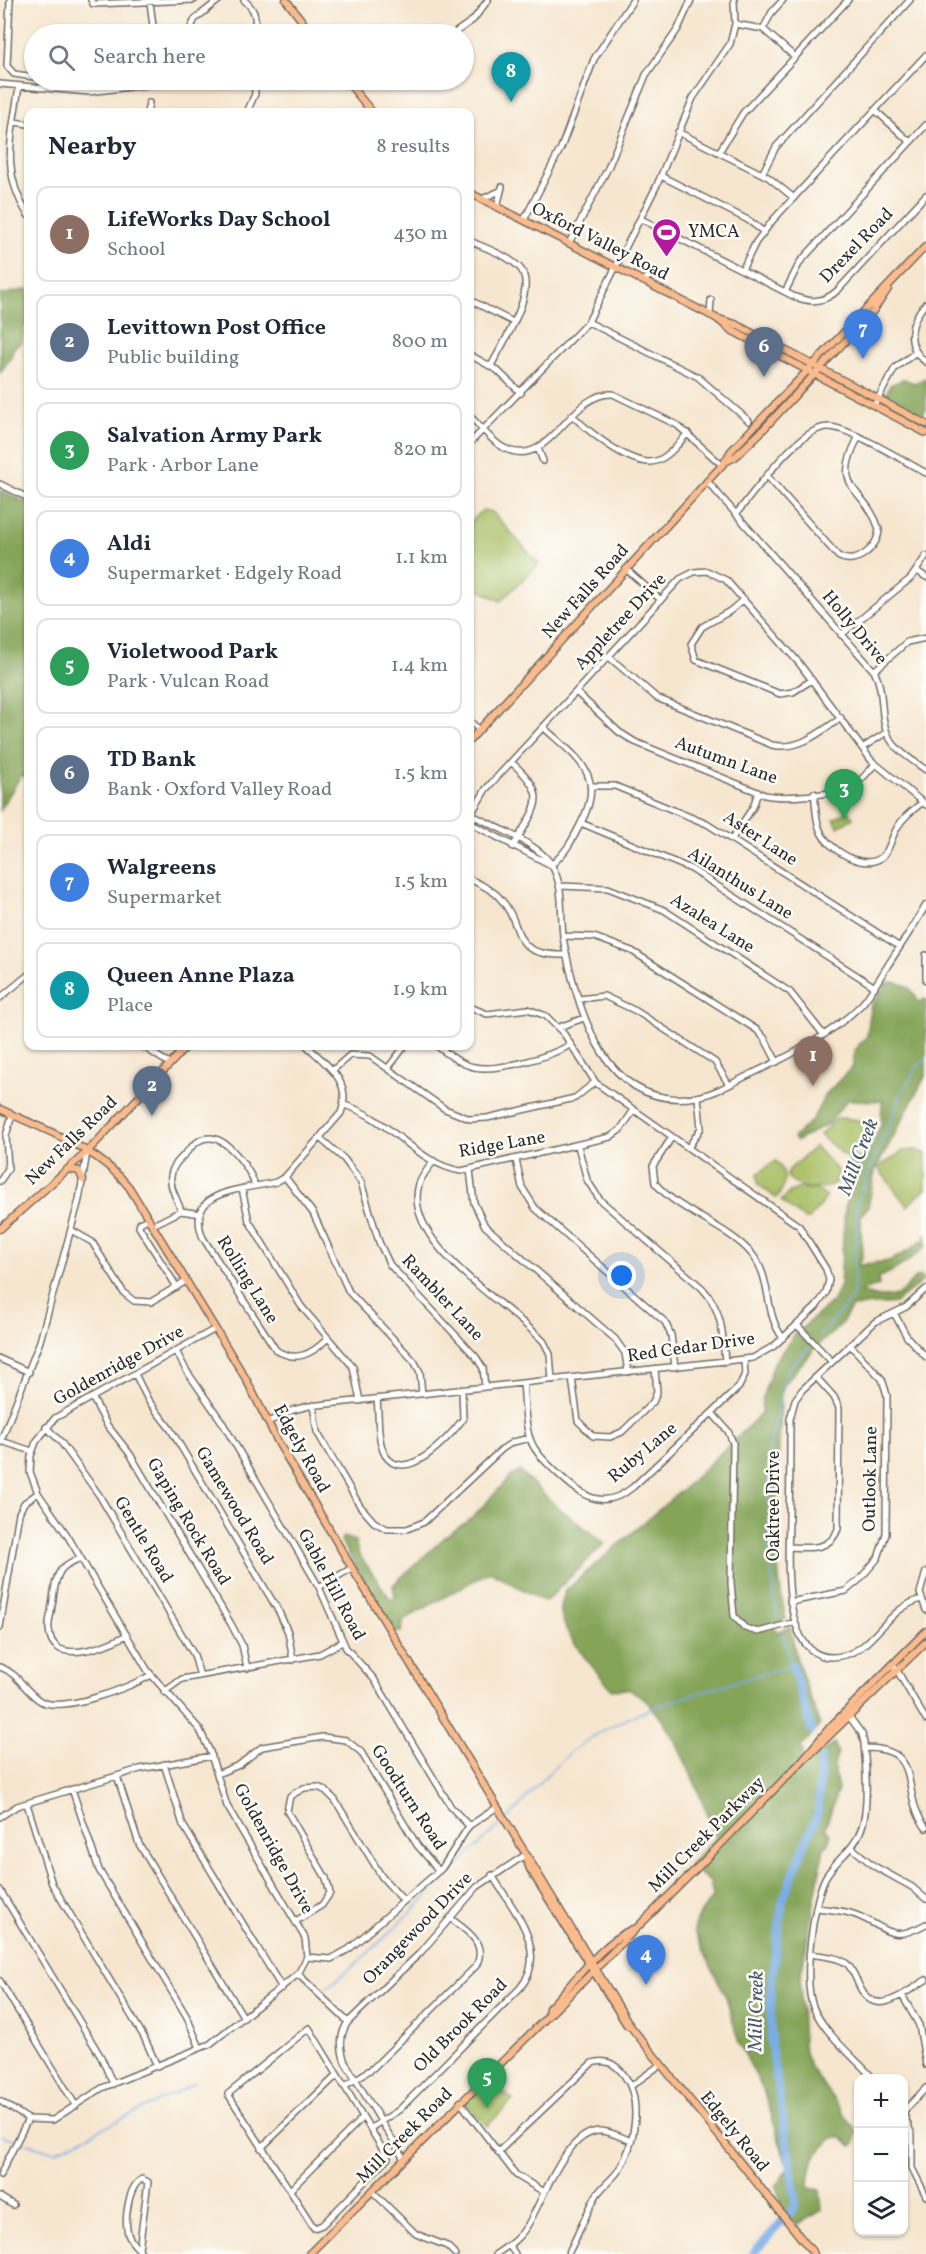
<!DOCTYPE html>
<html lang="en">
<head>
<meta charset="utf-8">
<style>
  :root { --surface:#fff; --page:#f2f2f3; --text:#1f2937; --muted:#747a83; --line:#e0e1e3; --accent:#db2777 }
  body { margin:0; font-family:Vollkorn,serif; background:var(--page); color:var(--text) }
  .controls { position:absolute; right:18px; bottom:18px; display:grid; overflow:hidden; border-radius:12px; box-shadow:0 2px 4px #0004 }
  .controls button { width:54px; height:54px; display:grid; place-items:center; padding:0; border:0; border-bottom:2px solid var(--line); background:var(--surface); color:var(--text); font:30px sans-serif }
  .you { position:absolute; left:622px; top:1276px; width:21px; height:21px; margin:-15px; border:4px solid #fff; border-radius:50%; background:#1a73e8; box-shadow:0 0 0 9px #1a73e833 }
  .badge { display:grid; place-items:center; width:39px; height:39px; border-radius:50%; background:var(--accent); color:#fff; font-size:20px; font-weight:700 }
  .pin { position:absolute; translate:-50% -50px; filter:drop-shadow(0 2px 3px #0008) }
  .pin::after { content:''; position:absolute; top:32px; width:21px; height:18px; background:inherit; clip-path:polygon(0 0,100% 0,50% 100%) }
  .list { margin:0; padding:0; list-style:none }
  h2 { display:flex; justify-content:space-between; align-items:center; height:78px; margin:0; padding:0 24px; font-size:26px }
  h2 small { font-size:20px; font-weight:400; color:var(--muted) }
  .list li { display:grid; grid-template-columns:39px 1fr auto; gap:18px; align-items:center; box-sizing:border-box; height:96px; margin:0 12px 12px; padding:0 12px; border:2px solid var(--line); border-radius:12px }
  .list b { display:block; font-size:22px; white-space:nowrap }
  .list p { margin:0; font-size:20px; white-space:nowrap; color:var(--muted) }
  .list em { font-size:20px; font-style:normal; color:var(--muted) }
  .icon { flex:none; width:33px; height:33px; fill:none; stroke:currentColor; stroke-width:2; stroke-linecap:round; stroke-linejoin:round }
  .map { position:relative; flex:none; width:926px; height:2254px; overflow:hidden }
  .search { position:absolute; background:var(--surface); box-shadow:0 2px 4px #0004; left:24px; top:24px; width:450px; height:66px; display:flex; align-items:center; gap:15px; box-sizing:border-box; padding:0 21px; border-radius:33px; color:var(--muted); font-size:22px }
  .panel { position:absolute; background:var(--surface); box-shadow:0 2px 4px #0004; left:24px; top:108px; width:450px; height:942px; border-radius:12px }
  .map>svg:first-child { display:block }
  .green { fill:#a7bd62; stroke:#697446; stroke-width:1.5 }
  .forest { fill:#85a458; stroke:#586842; stroke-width:1.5 }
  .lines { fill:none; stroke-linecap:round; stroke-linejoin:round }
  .stream { stroke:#7aade6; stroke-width:1.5 }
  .river { stroke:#7aade6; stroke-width:8 }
  .minor-casing { stroke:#726c64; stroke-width:8 }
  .major-casing { stroke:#726c64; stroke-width:9 }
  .minor { stroke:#fff; stroke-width:5 }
  .major { stroke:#fbbb8d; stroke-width:6 }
  .labels { text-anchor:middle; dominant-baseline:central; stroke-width:5; stroke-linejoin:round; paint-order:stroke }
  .poi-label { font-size:18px; fill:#2b2b2b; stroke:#fdfcf7; text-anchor:start }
  .street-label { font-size:18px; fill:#2b2b2b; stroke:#fdfcf7 }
  .water-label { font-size:20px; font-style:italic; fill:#47586c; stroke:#fdfcf7 }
</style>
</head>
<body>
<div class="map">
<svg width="926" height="2254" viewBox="0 0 926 2254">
  <rect width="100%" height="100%" fill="#fdfcf7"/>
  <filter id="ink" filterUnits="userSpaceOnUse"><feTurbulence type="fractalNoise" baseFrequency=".0167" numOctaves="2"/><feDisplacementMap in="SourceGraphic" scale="12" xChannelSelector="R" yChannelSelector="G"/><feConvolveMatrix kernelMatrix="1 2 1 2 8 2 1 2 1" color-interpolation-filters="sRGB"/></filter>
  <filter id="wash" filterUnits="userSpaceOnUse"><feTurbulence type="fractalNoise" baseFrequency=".008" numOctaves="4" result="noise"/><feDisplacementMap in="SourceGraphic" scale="24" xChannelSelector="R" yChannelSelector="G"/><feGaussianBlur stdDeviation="1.35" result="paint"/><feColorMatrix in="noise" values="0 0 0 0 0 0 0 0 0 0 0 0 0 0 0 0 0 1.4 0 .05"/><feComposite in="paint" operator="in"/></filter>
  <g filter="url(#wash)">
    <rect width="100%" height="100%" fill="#f6e6cf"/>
    <path class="green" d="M483 510 492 512 539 564 501 601 470 585V522Z
      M849 811 853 818 838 827 834 819Z
      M840 1118 858 1120 874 1130 848 1159 820 1135 836 1119Z
      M815 1146 839 1172 840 1179C824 1193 802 1191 787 1177L788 1171Z
      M916 1150 926 1154V1189L907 1206 878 1168 903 1151Z
      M776 1161C787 1173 787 1186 776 1198L758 1184 757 1174Z
      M800 1188 817 1190 827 1197 809 1219H804L781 1201 790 1192Z
      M487 2079 513 2100 487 2126 465 2102Z"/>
    <path class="forest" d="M28 289V323L24 327 22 342 14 347 11 357 0 373V295Z
      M926 378V409L921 417 884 399 890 385 904 379 914 383Z
      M0 490 28 503V781L22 774 0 810Z
      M888 982C905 982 911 987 919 1002L926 999V1075L875 1171 868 1207 861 1216 862 1258 858 1266C867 1263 872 1263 881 1262 895 1262 914 1246 925 1239L926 1234V1247C911 1258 895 1273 878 1277L879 1285 860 1292C872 1296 891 1301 902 1292 909 1286 912 1278 920 1276L924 1280 895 1303 852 1307 840 1326 819 1344 783 1385 781 1392C780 1465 769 1548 786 1619L774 1625 776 1632 790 1627 797 1660 820 1725 801 1747 803 1754 798 1766 805 1765 834 1743 838 1752 834 1766 838 1790 825 1829 830 1834 829 1844 824 1848 800 1980 803 2046 810 2067 857 2132 855 2144 851 2146 842 2137H834C814 2155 810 2161 809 2188L820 2190 822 2210 798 2225 784 2212 776 2186 788 2168 764 2092 739 2043 726 1997 694 1931 696 1920 713 1896 710 1882 689 1865 715 1838C704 1803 668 1704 630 1690 626 1688 617 1690 612 1690 596 1670 564 1638 561 1613 560 1605 563 1598 566 1590L684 1488 761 1414 762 1398 775 1361 795 1334 833 1301 840 1285 845 1208 854 1182 845 1170 850 1161 857 1157 866 1159 881 1124 882 1101 847 1100 829 1123 797 1141 793 1138 812 1120 826 1094 853 1066 854 1050 867 1036 871 1005Z
      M520 1471 557 1507 605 1543 545 1602 490 1571 404 1620 401 1632H395L341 1541 343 1537 355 1541 358 1553 391 1600 395 1597 393 1585 445 1537 473 1517 510 1477Z"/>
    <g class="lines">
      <path class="stream" d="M820 1336 853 1296 858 1200 901 1095 916 1068 926 1059
        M777 1620 769 1553V1448L788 1368 810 1347
        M508 1819C532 1792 555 1762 586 1741 641 1704 728 1685 792 1665L782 1632
        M324 1990C388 1941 441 1879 500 1825
        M0 2135 55 2152 195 2083"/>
      <path class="river" d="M792 1665 812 1731
        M753 2254 794 2208 796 2200 771 2045V1986L783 1899 818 1812 821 1758"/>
    </g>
  </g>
  <g filter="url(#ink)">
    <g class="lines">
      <defs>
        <path id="minor" d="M10 0 7 66 14 74 34 77
          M91 0 93 4 194 0
          M244 0C256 10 259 22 250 34
          M150 2 154 34
          M735 24 763 29 795 57
          M763 29 772 12 783 0
          M188 34 195 19 219 0
          M453 34 473 20 488 0
          M67 80H96
          M0 84 89 92 187 80
          M19 86C12 136 0 170 28 215
          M875 110 910 142
          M147 112 149 103
          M247 112 255 94 254 80
          M14 122 28 124
          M678 132 768 177 794 198
          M719 152 743 113 848 0
          M762 174 776 147 910 0
          M661 176 748 220 764 232
          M482 199 500 191
          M497 207 502 187
          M641 219 793 296C810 303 824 303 838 290L926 195
          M524 220 561 148 594 59 633 0
          M470 241C485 248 507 255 519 267 540 288 502 344 491 366
          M569 243 608 168 646 75 678 29 691 0
          M742 270 756 242 773 220 926 55
          M643 280 656 273
          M785 292 800 262 926 125
          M470 300 513 322
          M926 303C910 321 904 346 926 362
          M710 315 711 300
          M588 322 698 377 749 421
          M470 355 497 370 521 393
          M876 402 895 368 916 352
          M572 415C588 431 632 468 656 461 669 457 679 443 688 433
          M470 416C480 426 491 441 504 448 551 472 569 391 613 394L677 425 722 465
          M470 443 588 322 657 185 693 98 730 44 735 24 734 0
          M538 448 543 461
          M768 477 838 556C856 567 879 547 879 529 865 486 830 492 858 438
          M707 481 874 671C886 692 878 719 890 739 898 752 914 761 926 770
          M0 484 28 498
          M736 514C755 492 799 426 829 427 851 428 904 461 926 473
          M626 569 661 600
          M917 571 926 577
          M744 599 730 611 702 627 691 644 696 660 780 694 793 692 812 680
          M841 635 911 578 926 556
          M609 657 657 698 772 745C799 751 820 732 841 718
          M874 671 907 642 926 638
          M576 692 619 732 635 742 765 795C784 799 833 795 851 787 861 782 868 772 875 764
          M470 721 479 730
          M543 727C577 758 607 775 581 823 573 839 566 853 551 865
          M862 748 887 732
          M511 762C552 797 535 806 513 847
          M592 786H615L707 824 900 947
          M814 793C816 805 815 819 820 830 827 849 864 872 882 857 890 850 891 838 897 828 903 817 913 810 923 802
          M470 814C491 825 539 844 551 864 566 889 559 916 564 943 578 1012 606 1112 696 1097 715 1094 734 1082 751 1074 790 1056 831 1035 862 1004 869 996 874 987 880 978 895 953 912 930 926 905
          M470 816 486 789 680 579 694 572 707 571 726 580 799 663 871 760 926 805
          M470 823 551 865
          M581 823 691 869 875 987
          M732 839 753 807 758 792
          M470 879C479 884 491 889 498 896 528 927 505 956 567 955
          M560 886 608 888 664 910 790 992 823 1034
          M563 936 594 937 632 951 757 1030 765 1039 777 1062
          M926 955V980
          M0 998 28 975
          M579 999 604 996 636 1011 715 1062 729 1085
          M559 1027 584 1018
          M142 1046 170 1064
          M169 1046 180 1053
          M307 1046C327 1065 353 1082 341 1113L285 1177 276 1182C246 1190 183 1188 203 1238L276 1350C296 1363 312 1354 327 1339
          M437 1046C448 1054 460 1064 474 1067 497 1072 549 1057 570 1045
          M388 1068 405 1046
          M333 1070 350 1055 370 1056 445 1109 470 1119 487 1118 575 1098 595 1082
          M344 1105C388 1117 417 1164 461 1171L610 1137 620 1130 634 1110
          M672 1137 653 1166 655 1183C679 1212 726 1225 751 1253 773 1278 763 1312 783 1338
          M321 1139 344 1159 361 1182 379 1242 390 1265 476 1357 483 1368 485 1387
          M578 1146 587 1180 600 1200 702 1288C722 1309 723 1333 725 1362
          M688 1148 701 1128 698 1097
          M516 1160 522 1187 535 1208 665 1322 671 1335 675 1367
          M434 1161C428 1168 422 1176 419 1184 401 1244 510 1304 544 1342L550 1354 552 1380
          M470 1170 474 1203 485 1226 615 1339 625 1353 628 1372
          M285 1177 313 1213 349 1292 414 1361 420 1372 422 1394
          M0 1181 8 1169 6 1136 12 1115
          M242 1189 249 1221 301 1306 353 1367 360 1401
          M181 1211C178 1200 169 1188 171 1176 172 1166 180 1159 186 1153 192 1146 199 1138 209 1138 228 1137 251 1171 255 1186
          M149 1218 140 1223 139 1227 177 1287
          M153 1225 181 1211 201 1214
          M71 1230 92 1242 124 1293 134 1301 151 1302 186 1281
          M894 1313 907 1337 926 1357
          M797 1325 832 1362
          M176 1351 186 1370 222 1422 319 1587 346 1648 374 1679 451 1807 469 1826
          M0 1359 29 1372
          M135 1374 148 1400 171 1430 279 1612 288 1632 293 1660
          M572 1378 578 1421 593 1436 610 1437 622 1432 653 1402 657 1392 655 1369
          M523 1383C525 1401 524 1422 530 1439 535 1453 546 1462 556 1472 580 1494 601 1513 633 1487L739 1387 745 1374 744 1360
          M92 1397 107 1425 130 1454 231 1624 242 1645 247 1668
          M377 1399C379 1415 377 1441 385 1455 405 1486 450 1437 463 1419L462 1390
          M313 1405 317 1432 360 1506 374 1522 387 1529H407L424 1522 502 1449 513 1442 530 1438
          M712 1413 728 1431 733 1443 731 1583 734 1616 745 1628 758 1632 795 1622
          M268 1422 293 1410 309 1406 753 1358 774 1346 816 1307 826 1293 829 1280 826 1269 799 1226 596 1083 564 1034 546 1016 528 1009 487 1014 470 1007
          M46 1427 60 1441 99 1495 194 1655 200 1676
          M1 1441 32 1451
          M0 1443 40 1341 79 1200 87 1152
          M789 1547C809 1548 830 1551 838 1529L839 1408 834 1397 816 1377
          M81 1558C74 1561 65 1564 61 1570 54 1579 54 1595 52 1606 51 1614 48 1622 49 1629 51 1669 106 1646 127 1635
          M926 1572 920 1593 926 1610
          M319 1587 352 1568
          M921 1599C886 1609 875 1647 845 1655 777 1674 789 1552 789 1516 790 1483 790 1451 790 1419L795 1400 802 1390 875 1322 906 1307 926 1289
          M790 1602 846 1591 859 1580 878 1558 886 1534 887 1395 882 1379 850 1345
          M0 1627 19 1513 24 1503 38 1493
          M0 1667C18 1673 24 1690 39 1700 59 1715 131 1687 151 1675
          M895 1667 926 1720
          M164 1692 182 1679 320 1654 342 1642
          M848 1715 862 1734 864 1743C866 1766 869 1810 861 1830 854 1850 835 1860 825 1878 813 1902 802 1984 814 2009 826 2035 854 2057 873 2078
          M865 1748C926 1748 898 1791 926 1828
          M164 1764 183 1825 282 1988
          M217 1774 239 1765 262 1747 323 1737 346 1740 361 1752 417 1845 439 1871
          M117 1776 139 1844 244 2018
          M72 1789 99 1870 187 2017 200 2048
          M27 1804 52 1884 144 2037 157 2066
          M0 1817 17 1806 140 1769 212 1756
          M851 1847 874 1866 912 1887 926 1899
          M0 1890 101 2057 113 2084
          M818 1908C830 1910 844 1910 856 1915 889 1928 889 1944 926 1924
          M296 1921 322 1905 330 1893 326 1878 287 1811 290 1796 304 1788 318 1787 326 1791 335 1800 382 1877 404 1901
          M809 1954C821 1956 836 1956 846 1963 854 1969 856 1982 862 1991 878 2018 908 1990 926 1980
          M307 1957 331 1959 349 1949 442 1868 469 1826 496 1808
          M298 1974 348 2022
          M0 1981 76 2106
          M902 1995 919 2025 926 2065
          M309 2028 388 2158 322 2225 314 2228 228 2094Z
          M345 2086 373 2068 476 1966C488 1943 466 1930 450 1918
          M631 2086 660 2065
          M0 2101 28 2119 53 2120 102 2088 210 2044 298 1974 307 1957 305 1938 227 1806 210 1752 200 1730 148 1671 67 1535 38 1493 30 1472 31 1456 36 1442 55 1418 215 1329
          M460 2102 516 2175 544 2192
          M904 2111 926 2088
          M904 2115 912 2135V2168L926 2196
          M371 2128 399 2110 520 1988C551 1950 512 1909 492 1875
          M261 2148 337 2075
          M498 2152 592 2063C606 2059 615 2063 624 2075 643 2100 635 2146 618 2171 612 2180 602 2186 596 2196 586 2214 578 2235 568 2254
          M404 2159 345 2062C340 2048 339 2035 348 2022L421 1952 477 1887 525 1855
          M0 2175 28 2119
          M291 2189 363 2117
          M372 2191 416 2234 447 2246 455 2254
          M0 2197 13 2205
          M509 2245 515 2254
          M139 2249 148 2182 142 2179C128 2186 124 2220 128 2234 130 2242 138 2248 143 2254
          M496 2254C508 2246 519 2239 527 2226 542 2203 565 2131 600 2131 610 2131 621 2137 631 2141"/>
        <path id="major" d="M286 0 312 34
          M346 80 372 112
          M470 193 716 318 735 324 926 424
          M716 318 731 330 926 433
          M725 462 735 457 760 433 873 311 888 289
          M470 740 724 463 731 451 926 246
          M0 1109C44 1130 97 1147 129 1187L246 1379 279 1444 352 1568 631 2027 814 2254
          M68 1169 79 1171 83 1180
          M0 1229 87 1152 187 1046
          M806 1758 926 1642
          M526 1859 530 1869 627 2025 631 2027
          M548 2014 549 2008C572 1985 603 1941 633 1929
          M309 2254 712 1853 801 1762 832 1725 926 1631"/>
      </defs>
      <use href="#minor" class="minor-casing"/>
      <use href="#major" class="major-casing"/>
      <use href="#minor" class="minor"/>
      <use href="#major" class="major"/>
    </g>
  </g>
  <defs>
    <symbol id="stadium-pin" viewBox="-11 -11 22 30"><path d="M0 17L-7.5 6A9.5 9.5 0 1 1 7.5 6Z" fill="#b5179e" stroke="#fdfcf7"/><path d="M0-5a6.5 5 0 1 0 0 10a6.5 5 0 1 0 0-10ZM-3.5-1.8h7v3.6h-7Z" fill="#fff"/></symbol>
  </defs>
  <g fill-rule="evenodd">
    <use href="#stadium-pin" x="650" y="216" width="33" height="45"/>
  </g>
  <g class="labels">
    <g class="poi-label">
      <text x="688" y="232">YMCA</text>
    </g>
    <g class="street-label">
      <text transform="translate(600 242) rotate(27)">Oxford Valley Road</text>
      <text transform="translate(857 246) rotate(-46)">Drexel Road</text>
      <text transform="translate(586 592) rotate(-48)">New Falls Road</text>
      <text transform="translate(621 622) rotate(-47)">Appletree Drive</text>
      <text transform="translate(854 628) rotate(50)">Holly Drive</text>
      <text transform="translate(726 761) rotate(20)">Autumn Lane</text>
      <text transform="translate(760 839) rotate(33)">Aster Lane</text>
      <text transform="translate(740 884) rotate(32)">Ailanthus Lane</text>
      <text transform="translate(712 924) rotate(32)">Azalea Lane</text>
      <text transform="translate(72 1141) rotate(-44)">New Falls Road</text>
      <text transform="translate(502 1145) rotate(-10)">Ridge Lane</text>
      <text transform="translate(247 1280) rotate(58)">Rolling Lane</text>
      <text transform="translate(442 1298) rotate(47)">Rambler Lane</text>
      <text transform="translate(691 1348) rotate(-8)">Red Cedar Drive</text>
      <text transform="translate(119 1366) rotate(-29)">Goldenridge Drive</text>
      <text transform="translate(301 1449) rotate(61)">Edgely Road</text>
      <text transform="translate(643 1453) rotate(-40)">Ruby Lane</text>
      <text transform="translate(871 1479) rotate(-89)">Outlook Lane</text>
      <text transform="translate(234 1506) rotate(59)">Gamewood Road</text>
      <text transform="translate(774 1506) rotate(-90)">Oaktree Drive</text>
      <text transform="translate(188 1522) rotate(59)">Gaping Rock Road</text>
      <text transform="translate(143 1540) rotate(59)">Gentle Road</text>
      <text transform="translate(331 1585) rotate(62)">Gable Hill Road</text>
      <text transform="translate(408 1798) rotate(57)">Goodturn Road</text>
      <text transform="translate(707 1835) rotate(-45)">Mill Creek Parkway</text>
      <text transform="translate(273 1849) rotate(61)">Goldenridge Drive</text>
      <text transform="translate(418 1929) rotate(-46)">Orangewood Drive</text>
      <text transform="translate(461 2026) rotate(-45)">Old Brook Road</text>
      <text transform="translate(734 2132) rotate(51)">Edgely Road</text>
      <text transform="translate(405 2136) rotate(-45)">Mill Creek Road</text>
    </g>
    <g class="water-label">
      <text transform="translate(859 1157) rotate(-69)">Mill Creek</text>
      <text transform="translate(757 2011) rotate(-89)">Mill Creek</text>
    </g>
  </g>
</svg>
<div class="controls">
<button>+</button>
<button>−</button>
<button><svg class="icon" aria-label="layers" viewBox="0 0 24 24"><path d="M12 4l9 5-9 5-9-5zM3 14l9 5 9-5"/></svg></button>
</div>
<div class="you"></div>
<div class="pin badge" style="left:813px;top:1086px;background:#8d6e63">1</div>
<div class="pin badge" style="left:152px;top:1116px;background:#5c6f8a">2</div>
<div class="pin badge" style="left:844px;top:819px;background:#2e9e5b">3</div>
<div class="pin badge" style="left:646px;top:1985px;background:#3f7fe0">4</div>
<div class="pin badge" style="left:487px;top:2108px;background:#2e9e5b">5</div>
<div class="pin badge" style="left:764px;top:377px;background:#5c6f8a">6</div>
<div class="pin badge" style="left:863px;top:359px;background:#3f7fe0">7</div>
<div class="pin badge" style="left:511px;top:102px;background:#0f9aa8">8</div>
<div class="search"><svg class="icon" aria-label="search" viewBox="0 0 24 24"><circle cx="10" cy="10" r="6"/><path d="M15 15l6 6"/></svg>Search here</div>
<section class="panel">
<h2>Nearby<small>8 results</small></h2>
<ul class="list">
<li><span class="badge" style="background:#8d6e63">1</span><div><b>LifeWorks Day School</b><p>School</p></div><em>430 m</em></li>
<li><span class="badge" style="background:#5c6f8a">2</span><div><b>Levittown Post Office</b><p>Public building</p></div><em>800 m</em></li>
<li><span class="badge" style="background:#2e9e5b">3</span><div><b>Salvation Army Park</b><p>Park · Arbor Lane</p></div><em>820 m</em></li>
<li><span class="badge" style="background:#3f7fe0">4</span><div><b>Aldi</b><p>Supermarket · Edgely Road</p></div><em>1.1 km</em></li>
<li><span class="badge" style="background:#2e9e5b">5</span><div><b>Violetwood Park</b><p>Park · Vulcan Road</p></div><em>1.4 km</em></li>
<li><span class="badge" style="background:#5c6f8a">6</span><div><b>TD Bank</b><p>Bank · Oxford Valley Road</p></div><em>1.5 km</em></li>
<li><span class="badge" style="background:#3f7fe0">7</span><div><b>Walgreens</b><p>Supermarket</p></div><em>1.5 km</em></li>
<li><span class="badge" style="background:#0f9aa8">8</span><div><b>Queen Anne Plaza</b><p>Place</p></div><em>1.9 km</em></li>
</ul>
</section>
</div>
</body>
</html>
